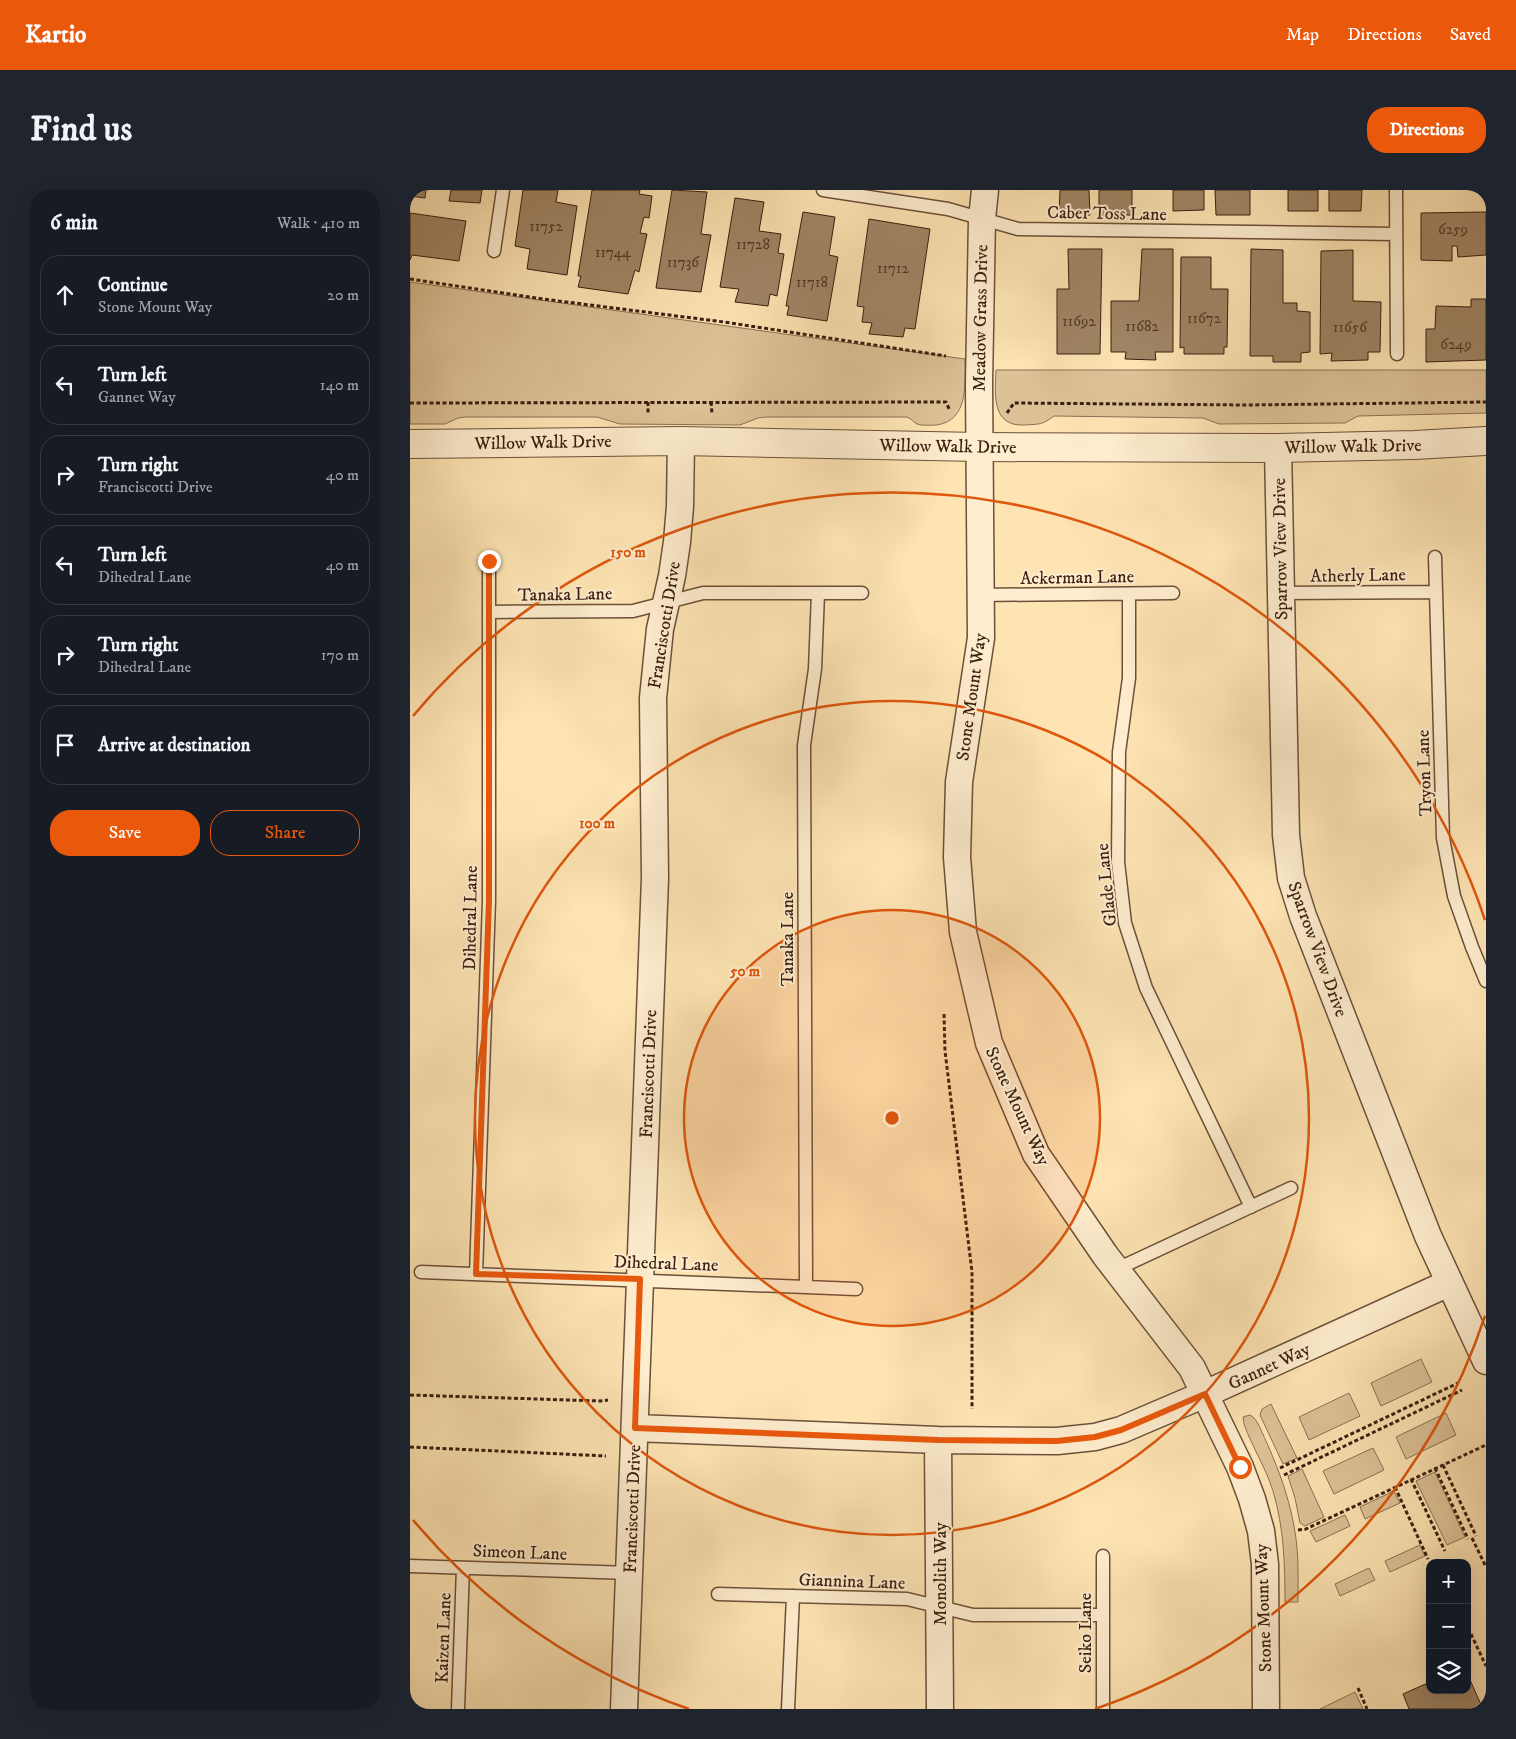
<!DOCTYPE html>
<meta charset="utf-8">
<style>
body{margin:0;font-family:"IM FELL DW Pica",serif;background:#20242c;color:#f1f3f6}
.controls{position:absolute;right:15px;bottom:15px;display:grid;overflow:hidden;border-radius:10px;box-shadow:0 5px 20px #0002}
.controls button{width:45px;height:45px;display:grid;place-items:center;padding:0;border:0;border-bottom:1px solid #363941;background:#171b24;color:#f1f3f6;font:25px sans-serif}
.stop{position:absolute;width:15px;height:15px;margin:-11px;border:4px solid #ea580c;border-radius:50%;background:#fff}
.stop.end{background:#ea580c;border-color:#fff;box-shadow:0 1px 5px #0008}
.list{margin:0;padding:0;list-style:none}
h2{display:flex;justify-content:space-between;align-items:center;height:65px;margin:0;padding:0 20px;font-size:21px}
h2 small{font-size:16px;font-weight:400;color:#9ea1a6}
.list li{display:grid;grid-template-columns:32px 1fr auto;gap:15px;align-items:center;box-sizing:border-box;height:80px;margin:0 10px 10px;padding:0 10px;border:1px solid #363941;border-radius:20px}
.list b{display:block;font-size:19px;white-space:nowrap}
.list p{margin:0;font-size:16px;white-space:nowrap;color:#9ea1a6}
.list em{font-size:16px;font-style:normal;color:#9ea1a6}
.actions{display:flex;gap:10px;padding:15px 20px}
.actions a{flex:1;padding:11px 0;border:1px solid #ea580c;border-radius:20px;text-align:center;font-size:18px;color:#ea580c}
.actions .main{background:#ea580c;color:#fff}
.icon{flex:none;width:28px;height:28px;fill:none;stroke:currentColor;stroke-width:2;stroke-linecap:round;stroke-linejoin:round}
.map{position:relative;flex:none;width:1076px;height:1519px;overflow:hidden;border-radius:20px}
header{display:flex;align-items:center;gap:30px;box-sizing:border-box;height:70px;padding:0 25px;background:#ea580c;color:#fff}
header strong{font-size:24px}
nav{display:flex;gap:28px;margin-inline-start:auto;font-size:18px}
.intro{display:flex;align-items:center;justify-content:space-between;box-sizing:border-box;height:120px;padding:0 30px}
h1{margin:0;font-size:35px}
.button{padding:12px 22px;border-radius:20px;background:#ea580c;color:#fff;font-size:18px;font-weight:700}
main{display:flex;gap:30px;padding:0 30px}
aside{flex:1;background:#171b24;border-radius:20px;box-shadow:0 5px 20px #0002}
.map>svg:first-child{display:block}
.green{fill:#ddc297;stroke:#8c7054}
.building{fill:#a08565;stroke:#3b1e10}
.lines{fill:none;stroke-linecap:round;stroke-linejoin:round}
.service-casing{stroke:#6c5039;stroke-width:15}
.minor-casing{stroke:#6c5039;stroke-width:29}
.tertiary-casing{stroke:#6c5039;stroke-width:30}
.path{stroke:#3b1e10;stroke-width:3;stroke-dasharray:4 2.5;stroke-linecap:butt}
.service{stroke:#feedce;stroke-width:12}
.minor{stroke:#feedce;stroke-width:26}
.tertiary{stroke:#feedce;stroke-width:28}
.route{stroke:#ea580c;stroke-width:6}
.ring{fill:none;stroke:#df560c;stroke-width:2.5}
.labels{text-anchor:middle;stroke-width:4;stroke-linejoin:round;paint-order:stroke}
.number-label{font-size:15px;fill:#543825}
.street-label{font-size:18px;fill:#3b1e10;stroke:#feedce}
.centre{fill:#df560c;stroke:#feedce;stroke-width:2.5}
.ring-label{font-size:15px;text-anchor:middle;font-weight:bold;fill:#df560c;stroke:#feedce;stroke-width:4;stroke-linejoin:round;paint-order:stroke}
</style>
<header>
<strong>Kartio</strong>
<nav><a>Map</a><a>Directions</a><a>Saved</a></nav>
</header>
<div class="intro"><h1>Find us</h1><a class="button">Directions</a></div>
<main>
<aside>
<h2>6 min<small>Walk · 410 m</small></h2>
<ul class="list">
<li><svg class="icon" aria-label="ahead" viewBox="0 0 24 24"><path d="M12 20V5M6 11l6-6 6 6"/></svg><div><b>Continue</b><p>Stone Mount Way</p></div><em>20 m</em></li>
<li><svg class="icon" aria-label="left" viewBox="0 0 24 24"><path d="M17 20v-9H6M10 6l-5 5 5 5"/></svg><div><b>Turn left</b><p>Gannet Way</p></div><em>140 m</em></li>
<li><svg class="icon" aria-label="right" viewBox="0 0 24 24"><path d="M7 20v-9h11M14 6l5 5-5 5"/></svg><div><b>Turn right</b><p>Franciscotti Drive</p></div><em>40 m</em></li>
<li><svg class="icon" aria-label="left" viewBox="0 0 24 24"><path d="M17 20v-9H6M10 6l-5 5 5 5"/></svg><div><b>Turn left</b><p>Dihedral Lane</p></div><em>40 m</em></li>
<li><svg class="icon" aria-label="right" viewBox="0 0 24 24"><path d="M7 20v-9h11M14 6l5 5-5 5"/></svg><div><b>Turn right</b><p>Dihedral Lane</p></div><em>170 m</em></li>
<li><svg class="icon" aria-label="arrive" viewBox="0 0 24 24"><path d="M6 21V4h12l-3 4 3 4H6"/></svg><div><b>Arrive at destination</b></div></li>
</ul>
<div class="actions"><a class="main">Save</a><a>Share</a></div>
</aside>
<div class="map">
<svg width="1076" height="1519" viewBox="0 0 1076 1519">
<rect width="100%" height="100%" fill="#fee4b3"/>
<filter id="stains"><feTurbulence type="fractalNoise" baseFrequency=".004" numOctaves="4"/><feColorMatrix values="0 0 0 0 .2 0 0 0 0 .09 0 0 0 0 .02 0 0 0 .5 -.17"/></filter>
<radialGradient id="worn" r=".72"><stop offset=".6" stop-color="#630" stop-opacity="0"/><stop offset="1" stop-color="#630" stop-opacity=".3"/></radialGradient>
<!-- green -->
<path class="green" d="M0,92L555,169C555,193 559,230 527,235C521,235 512,236 507,234C503,232 502,229 497,227H356L348,228L330,235L210,234L187,227H55L48,228L35,234H0Z
M586,180H1076V223L948,226L935,233L809,234L793,228L644,226C632,235 630,234 615,235C581,237 585,204 586,180Z
M1011,1169L1022,1192L971,1216L961,1193Z
M939,1203L950,1226L899,1250L889,1227Z
M861,1214L887,1268L873,1274L850,1225L852,1219Z
M1036,1223L1046,1245L996,1269L986,1247Z
M840,1225C848,1229 852,1243 856,1251C869,1280 880,1310 885,1342C889,1365 888,1389 888,1412H875C875,1374 874,1338 863,1301C856,1278 842,1257 834,1234L833,1227Z
M963,1258L974,1280L924,1304L913,1281Z
M892,1279L914,1327L895,1336L890,1333L885,1308L878,1286Z
M1025,1282L1055,1347L1037,1355L1006,1291Z
M984,1301L990,1313L955,1329L950,1317Z
M935,1325L940,1336L906,1352L900,1341Z
M1010,1355L1015,1366L980,1382L975,1371Z
M959,1378L965,1390L930,1406L925,1394Z
M945,1502L953,1519H910Z"/>
<!-- building -->
<path class="building" d="M0,0H16L15,8L0,6Z
M41,0H72L70,13L39,11Z
M113,0H148L146,12L167,16L157,85L117,79L120,59L105,56Z
M182,0H230L229,4L242,6L239,28L234,27L230,43L237,44L229,82L225,80L218,104L168,97L171,86H168Z
M262,0L297,2L291,44L301,45L291,102L246,98Z
M650,0H679L680,25L649,26Z
M689,0H722V25H689Z
M763,0H794V20L763,21Z
M805,0H840V25H806Z
M878,0H908V21H878Z
M919,0H952L951,21H919Z
M325,8L354,12L349,41L371,44L368,63L374,64L367,106L360,104L358,116L325,112L329,99L310,97Z
M393,22L425,27L419,65L428,67L417,131L377,125L379,116H376Z
M1076,22V65L1048,67L1047,56H1042V71L1011,70V23Z
M0,23L56,31L49,71L2,65L0,70Z
M459,29L520,39L505,139L495,138L493,147L459,144L462,133L452,132L454,117L447,116Z
M658,59H692L690,164H647V99H659Z
M732,59H763V162H745L746,170L715,169L716,162H701V111H729Z
M841,59L873,60V113H887V121L900,122V162L891,163V172H863V166H840Z
M943,60V111L971,112L970,162H958V170L921,171L922,163L910,164L911,61Z
M771,67H801V99H818L817,157H814V164H774V157L770,158Z
M1061,109H1076V170L1016,172V139H1025L1026,116L1061,117Z
M1060,1490L1073,1519H999L993,1504L1020,1492V1500H1057V1491Z"/>
<g class="lines">
<!-- service casing -->
<g class="service-casing">
<path id="service" d="M413,0L538,19L608,39L986,44
M986,0L987,164
M84,61L93,0
M1025,367L1033,648L1044,706L1062,757L1076,791
M871,403L1026,402
M719,404V488L709,562L708,672L715,733L736,798L841,1017
M571,405L763,403
M79,422L223,421L293,403H452
M707,1079L881,998
M11,1082L446,1099
M66,1084L79,711V371
M396,1096L394,555L405,479L408,403
M693,1366V1519
M0,1376L220,1383
M308,1404L497,1409L563,1425H693
M48,1519L53,1378
M378,1519L383,1406"/>
</g>
<!-- minor casing -->
<g class="minor-casing">
<path id="minor" d="M575,0L572,29L569,194L571,448L549,592L547,667L553,742L579,853L626,964L695,1065L782,1178L830,1277L842,1309L851,1341L855,1374L856,1519
M868,258L876,645L881,688L893,726L1018,1046L1076,1171
M225,1238L528,1250L647,1251L685,1247L711,1240L795,1204L1039,1093
M528,1250L530,1519
M214,1519L245,688L243,508L250,439L262,386L267,352L270,316L271,251"/>
</g>
<!-- tertiary casing -->
<g class="tertiary-casing">
<path id="tertiary" d="M0,254L271,251L569,257L868,258L1005,255L1076,251"/>
</g>
<!-- path -->
<path class="path" d="M0,89L133,109L314,132L536,166
M238,212V224
M301,212L302,224
M0,213L536,212L540,221
M597,223L604,213L837,215L1076,212
M534,824L535,861L562,1082V1219
M0,1205L190,1211L198,1210
M0,1257L196,1266
M1033,1275L1066,1346
M870,1278L1048,1193
M1025,1278L1058,1349
M874,1285L1052,1200
M1001,1289L1035,1361
M985,1297L1018,1369
M888,1340L896,1339L1076,1255
M1062,1348L1076,1377
M1061,1444L1076,1476
M948,1498L957,1519"/>
<!-- service -->
<use href="#service" class="service"/>
<!-- minor -->
<use href="#minor" class="minor"/>
<!-- tertiary -->
<use href="#tertiary" class="tertiary"/>
</g>
<g class="lines">
<!-- route -->
<path class="route" d="M79,371V710L66,1084L230,1089L225,1238L528,1250L647,1251L685,1247L711,1240L795,1204L830,1277"/>
</g>
<!-- distance rings -->
<circle cx="482" cy="928" r="208" fill="#df560c" fill-opacity=".12"/>
<g class="ring">
<circle cx="482" cy="928" r="208"/>
<circle cx="482" cy="928" r="417"/>
<path d="M1075 1126A625 625 0 0 1 685 1519M279 1519A625 625 0 0 1 3 1330M3 526A625 625 0 0 1 1075 730"/>
</g>
<g class="labels">
<!-- number labels -->
<g class="number-label">
<text x="136" y="41">11752</text>
<text x="1043" y="44">6259</text>
<text x="343" y="59">11728</text>
<text x="203" y="67">11744</text>
<text x="273" y="77">11736</text>
<text x="483" y="83">11712</text>
<text x="402" y="97">11718</text>
<text x="794" y="133">11672</text>
<text x="669" y="136">11692</text>
<text x="732" y="141">11682</text>
<text x="940" y="142">11656</text>
<text x="1046" y="159">6249</text>
</g>
<!-- street labels -->
<g class="street-label">
<text transform="translate(697 23) rotate(1)" y="6">Caber Toss Lane</text>
<text transform="translate(570 128) rotate(-89)" y="6">Meadow Grass Drive</text>
<text transform="translate(133 252) rotate(-1)" y="6">Willow Walk Drive</text>
<text transform="translate(538 256) rotate(1)" y="6">Willow Walk Drive</text>
<text transform="translate(943 256) rotate(-1)" y="6">Willow Walk Drive</text>
<text transform="translate(870 359) rotate(-91)" y="6">Sparrow View Drive</text>
<text transform="translate(948 385) rotate(-1)" y="6">Atherly Lane</text>
<text transform="translate(667 387) rotate(-1)" y="6">Ackerman Lane</text>
<text transform="translate(155 404) rotate(-1)" y="6">Tanaka Lane</text>
<text transform="translate(254 435) rotate(-81)" y="6">Franciscotti Drive</text>
<text transform="translate(561 507) rotate(-82)" y="6">Stone Mount Way</text>
<text transform="translate(1014 583) rotate(-92)" y="6">Tryon Lane</text>
<text transform="translate(696 695) rotate(-96)" y="6">Glade Lane</text>
<text transform="translate(60 728) rotate(-89)" y="6">Dihedral Lane</text>
<text transform="translate(377 749) rotate(-90)" y="6">Tanaka Lane</text>
<text transform="translate(908 759) rotate(70)" y="6">Sparrow View Drive</text>
<text transform="translate(238 884) rotate(-88)" y="6">Franciscotti Drive</text>
<text transform="translate(608 916) rotate(65)" y="6">Stone Mount Way</text>
<text transform="translate(256 1073) rotate(2)" y="6">Dihedral Lane</text>
<text transform="translate(859 1176) rotate(-25)" y="6">Gannet Way</text>
<text transform="translate(222 1319) rotate(-88)" y="6">Franciscotti Drive</text>
<text transform="translate(110 1362) rotate(2)" y="6">Simeon Lane</text>
<text transform="translate(530 1384) rotate(-90)" y="6">Monolith Way</text>
<text transform="translate(442 1391) rotate(2)" y="6">Giannina Lane</text>
<text transform="translate(853 1418) rotate(-92)" y="6">Stone Mount Way</text>
<text transform="translate(675 1443) rotate(-90)" y="6">Seiko Lane</text>
<text transform="translate(33 1448) rotate(-88)" y="6">Kaizen Lane</text>
</g>
</g>
<circle cx="482" cy="928" r="8" class="centre"/>
<g class="ring-label">
<text x="218" y="367">150 m</text>
<text x="187" y="638">100 m</text>
<text x="335" y="786">50 m</text>
</g>
<rect width="100%" height="100%" filter="url(#stains)"/>
<rect width="100%" height="100%" fill="url(#worn)"/>
</svg>
<div class="controls">
<button>+</button>
<button>−</button>
<button><svg class="icon" aria-label="layers" viewBox="0 0 24 24"><path d="M12 4l9 5-9 5-9-5zM3 14l9 5 9-5"/></svg></button>
</div>
<div class="stop" style="left:830px;top:1277px"></div>
<div class="stop end" style="left:79px;top:371px"></div>
</div>
</main>
